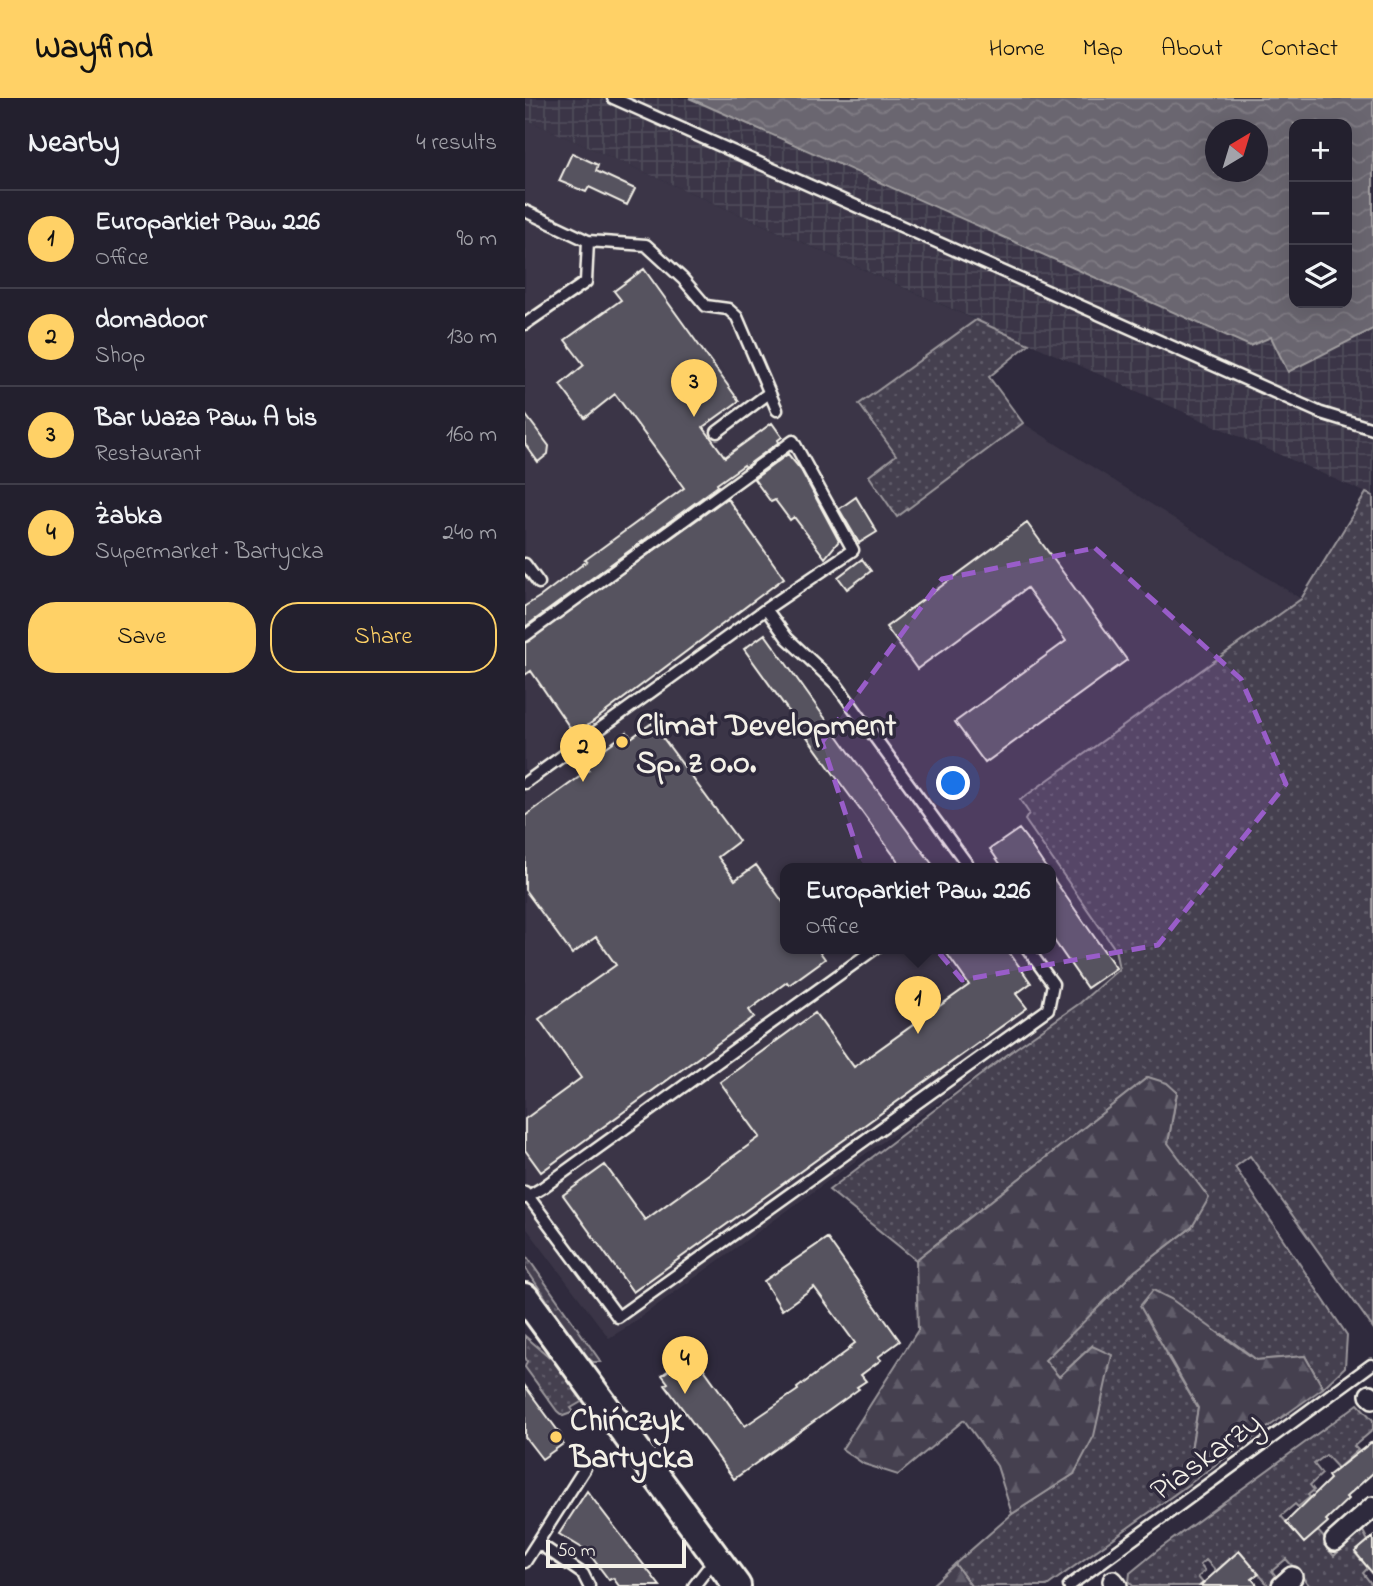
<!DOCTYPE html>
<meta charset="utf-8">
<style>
body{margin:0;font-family:"Indie Flower",sans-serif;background:#2f2d3a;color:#f1f3f6}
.controls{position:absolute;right:21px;top:21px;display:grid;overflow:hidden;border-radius:14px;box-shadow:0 7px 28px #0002}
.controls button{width:63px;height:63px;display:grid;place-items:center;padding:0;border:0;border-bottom:2px solid #403e4a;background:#23202e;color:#f1f3f6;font:35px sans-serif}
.compass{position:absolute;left:680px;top:21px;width:63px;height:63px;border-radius:50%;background:#23202e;box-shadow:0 7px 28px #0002;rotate:38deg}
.scale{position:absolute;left:21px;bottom:18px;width:140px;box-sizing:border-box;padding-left:7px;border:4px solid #f4f1e8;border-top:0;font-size:19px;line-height:24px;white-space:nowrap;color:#f4f1e8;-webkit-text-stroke:5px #2f2a3d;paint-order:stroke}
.you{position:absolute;left:429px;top:686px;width:24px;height:24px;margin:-18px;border:5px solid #fff;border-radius:50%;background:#1a73e8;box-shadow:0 0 0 10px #1a73e833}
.badge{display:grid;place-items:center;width:46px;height:46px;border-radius:50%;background:#ffd166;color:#111;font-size:23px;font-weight:700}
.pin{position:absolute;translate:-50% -58px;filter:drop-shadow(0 2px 4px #0008)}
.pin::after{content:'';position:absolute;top:37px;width:24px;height:21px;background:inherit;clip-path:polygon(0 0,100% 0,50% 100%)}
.popup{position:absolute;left:255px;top:765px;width:276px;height:91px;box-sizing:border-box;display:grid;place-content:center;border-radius:14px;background:#23202e;filter:drop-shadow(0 2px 5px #0005);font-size:23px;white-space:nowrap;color:#a3a3aa}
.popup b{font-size:26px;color:#f1f3f6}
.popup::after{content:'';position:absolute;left:50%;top:100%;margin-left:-14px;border:14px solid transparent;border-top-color:#23202e}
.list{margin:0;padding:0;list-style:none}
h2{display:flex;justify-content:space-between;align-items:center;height:91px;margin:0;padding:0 28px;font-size:30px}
h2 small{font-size:23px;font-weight:400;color:#a3a3aa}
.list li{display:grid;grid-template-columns:46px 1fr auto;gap:21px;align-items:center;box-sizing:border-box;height:98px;padding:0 28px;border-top:2px solid #403e4a}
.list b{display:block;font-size:26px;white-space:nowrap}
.list p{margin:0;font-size:23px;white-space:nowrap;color:#a3a3aa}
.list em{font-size:23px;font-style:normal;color:#a3a3aa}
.actions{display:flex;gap:14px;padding:21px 28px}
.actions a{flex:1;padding:16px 0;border:2px solid #ffd166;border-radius:28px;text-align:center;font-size:24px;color:#ffd166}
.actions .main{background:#ffd166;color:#111}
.icon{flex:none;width:38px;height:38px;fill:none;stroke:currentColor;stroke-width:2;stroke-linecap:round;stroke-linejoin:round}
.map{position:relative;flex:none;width:848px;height:1488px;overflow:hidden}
header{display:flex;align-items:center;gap:42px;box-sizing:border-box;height:98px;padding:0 35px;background:#ffd166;color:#111}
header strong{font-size:33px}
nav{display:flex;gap:38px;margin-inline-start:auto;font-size:24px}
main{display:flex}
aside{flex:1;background:#23202e}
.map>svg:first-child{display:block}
.built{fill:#3b3647;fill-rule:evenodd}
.industrial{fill:url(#industrial-grid);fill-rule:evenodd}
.grass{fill:url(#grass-dots);stroke:#9c989c;stroke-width:2}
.forest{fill:url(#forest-firs);stroke:#9c989c;stroke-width:2}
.water{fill:url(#water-waves);stroke:#a19ea0;stroke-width:2;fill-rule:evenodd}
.building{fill:#56525f;stroke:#f4f1e8;stroke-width:2}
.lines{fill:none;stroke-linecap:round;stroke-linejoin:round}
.lane-casing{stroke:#f4f1e8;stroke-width:15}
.street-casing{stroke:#f4f1e8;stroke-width:24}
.secondary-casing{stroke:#f4f1e8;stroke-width:32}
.lane{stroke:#2f2a3d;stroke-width:10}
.street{stroke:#2f2a3d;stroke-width:19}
.secondary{stroke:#2f2a3d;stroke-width:26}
.marked{fill:#995dc9;fill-opacity:0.2;stroke:#995dc9;stroke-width:5;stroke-dasharray:14 9;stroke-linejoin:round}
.poi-dot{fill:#ffd166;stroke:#2f2a3d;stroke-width:2.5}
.labels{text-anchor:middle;stroke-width:7;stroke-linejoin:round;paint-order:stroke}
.poi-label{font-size:32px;font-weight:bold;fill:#f4f1e8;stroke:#2f2a3d;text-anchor:start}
.street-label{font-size:32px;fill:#f4f1e8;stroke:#2f2a3d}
</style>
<header>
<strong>Wayfind</strong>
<nav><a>Home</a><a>Map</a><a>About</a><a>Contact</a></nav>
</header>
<main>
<aside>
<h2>Nearby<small>4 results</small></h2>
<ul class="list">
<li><span class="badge">1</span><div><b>Europarkiet Paw. 226</b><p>Office</p></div><em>90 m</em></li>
<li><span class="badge">2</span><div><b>domadoor</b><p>Shop</p></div><em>130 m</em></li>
<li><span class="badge">3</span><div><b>Bar Waza Paw. A bis</b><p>Restaurant</p></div><em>160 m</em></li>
<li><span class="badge">4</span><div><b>Żabka</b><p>Supermarket · Bartycka</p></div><em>240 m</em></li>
</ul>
<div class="actions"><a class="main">Save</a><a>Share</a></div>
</aside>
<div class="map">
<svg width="848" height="1488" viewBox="0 0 848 1488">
<defs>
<pattern id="industrial-grid" width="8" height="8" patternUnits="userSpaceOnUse" patternTransform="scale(1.75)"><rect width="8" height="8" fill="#3b3647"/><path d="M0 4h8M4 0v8" fill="none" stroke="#4e4a59"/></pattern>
<pattern id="grass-dots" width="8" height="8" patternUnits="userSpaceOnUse" patternTransform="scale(1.75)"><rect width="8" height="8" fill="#454050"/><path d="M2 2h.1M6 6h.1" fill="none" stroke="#605c69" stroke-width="1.8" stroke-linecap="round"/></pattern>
<pattern id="forest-firs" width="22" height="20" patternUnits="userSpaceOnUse" patternTransform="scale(1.75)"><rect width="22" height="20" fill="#454050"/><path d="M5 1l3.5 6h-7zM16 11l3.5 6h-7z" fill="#605c69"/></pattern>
<pattern id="water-waves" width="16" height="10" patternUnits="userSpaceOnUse" patternTransform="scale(1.75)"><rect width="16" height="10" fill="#6a6670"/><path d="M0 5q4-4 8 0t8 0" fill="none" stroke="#807c84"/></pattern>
</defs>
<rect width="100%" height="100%" fill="#2f2a3d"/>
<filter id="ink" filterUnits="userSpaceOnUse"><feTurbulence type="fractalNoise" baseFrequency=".0143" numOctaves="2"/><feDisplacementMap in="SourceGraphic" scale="14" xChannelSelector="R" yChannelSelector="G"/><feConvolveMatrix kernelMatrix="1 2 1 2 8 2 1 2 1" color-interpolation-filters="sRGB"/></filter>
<g filter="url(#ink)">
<!-- built -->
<path class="built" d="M0,21L451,222L335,306L371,357L344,378L372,418L498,325L776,501L495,702L504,715L500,723L590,851L594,870L555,905L329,1064L102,1229L84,1240L0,1128ZM260,770H526V850H260Z"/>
<!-- industrial -->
<path class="industrial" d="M0,0H848V398L0,21ZM769,26H822V205H769ZM690,32H732V74H690Z"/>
<!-- grass -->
<path class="grass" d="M451,222L504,246L464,279L498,325L372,419L344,378L371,357L334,306Z
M841,395L848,398V1230L725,1058L710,1069L822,1237L820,1269L798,1290L780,1258L732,1262L697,1236L642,1258L673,1310L666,1352L675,1378L522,1488H446L430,1466L487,1416L549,1376L567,1248L534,1279L519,1262L610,1173L667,1129L643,1045L652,994L623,979L391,1162L304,1092L491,950L555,905L594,871L590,851L500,722L504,715L495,702L776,501Z
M0,1156L76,1264H68L58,1256L0,1169Z
M0,1238L29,1263L58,1303L46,1310L49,1314L38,1318L32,1313L0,1269L2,1263L0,1259Z
M833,1306L848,1322V1332L829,1348L833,1352L813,1370L801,1357L789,1366L797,1376L785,1387L789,1392L783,1397L785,1399L773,1409L770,1406L756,1418L779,1444L793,1433L802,1443L799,1447L809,1458L814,1453L815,1445L829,1433H838L843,1443L830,1455L843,1470L838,1475L848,1488H785L761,1461L747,1473L754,1482L752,1488H744L714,1453L691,1473L681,1462L675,1467L680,1473L673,1479L678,1485L674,1488H608L604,1484L605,1475L633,1452Z"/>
<!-- forest -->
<path class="forest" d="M623,979L642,985L652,994L643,1045L684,1100L667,1129L610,1173L520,1262L534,1279L567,1248L587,1257L569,1338L549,1376L487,1416L472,1368L439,1322L373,1377L339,1366L317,1351L393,1232L391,1162Z
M628,1192L646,1201L731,1262L780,1258L798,1290L675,1378L666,1352L673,1310L615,1208Z
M430,1466L446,1488H406Z"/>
<!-- water -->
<path class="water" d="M164,0H848V231L763,274L746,239L725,248ZM822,26V205H769V26ZM690,32H732V74H690Z"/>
<!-- building -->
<path class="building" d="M47,55L73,67L71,73L110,91L102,107L64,89L61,94L34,83Z
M119,171L214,303L178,329L200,359L247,325L257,339L253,342L254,344L220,369L219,367L192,386L193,388L0,529V508L16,498L62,463L60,462L159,390L90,296L60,320L35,287L59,267L40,242L96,202L89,193Z
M0,316L24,348L23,356L13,364L0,346Z
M263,356L276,372L314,443L300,460L269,419L265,422L250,402L246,404L229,381Z
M331,399L352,434L334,445L314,411Z
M202,400L259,480L50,637L6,573L0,577V545Z
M502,425L602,562L460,665L430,624L541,543L502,490L392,571L361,529Z
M337,461L346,473L322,491L313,479Z
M240,536L327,658L410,770H378L308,675L219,551Z
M127,625L214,743L193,759L210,782L231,767L260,807V850H292L300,861L264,887L262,884L224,912L229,919L16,1074L0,1052V1021L56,980L14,921L91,867L71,839L47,856L0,792V718L64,672L57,663L71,652L73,655L102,634L106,640Z
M494,731L501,740L521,770H478L465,751Z
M526,777L591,870L562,890L526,838Z
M418,850H481L506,885L491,896L502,910L108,1194L38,1097L80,1067L120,1122L235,1039L195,984L290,915L329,969L444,887Z
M302,1140L375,1243L353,1259L356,1262L336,1277L341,1283L332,1289L334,1291L209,1381L140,1287L143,1285L137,1277L157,1263L161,1268L171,1260L220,1328L273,1292L272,1290L325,1251L323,1250L330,1245L289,1189L257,1212L239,1183Z
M0,1288L36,1337L38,1346L17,1361L0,1339Z
M848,1343V1375L821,1399L823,1401L801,1422L803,1424L779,1445L761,1424L805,1381L803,1378Z
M62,1393L135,1488H94L88,1480L84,1482L62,1453L34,1436Z
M848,1439V1476L830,1454Z
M714,1453L734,1476L727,1481L733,1488H675Z"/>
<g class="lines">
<!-- lane casing -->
<g class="lane-casing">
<path id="lane" d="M88,0L796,315L848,331
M0,113L63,143L121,147L158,181L181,208L203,211L212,219L252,312
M0,226L61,184L63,143
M192,334L244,295
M0,466L14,485
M241,511L262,540L311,586L445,770
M0,538L268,343L328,452L241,511L0,685
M0,1094L93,1219L523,911L528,886L502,850
M0,1100L17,1090L351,850
M13,1445L58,1476L64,1488
M0,1464L60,1370
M169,1488L190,1461
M544,1488L846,1267"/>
</g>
<!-- street casing -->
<g class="street-casing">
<path id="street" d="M845,1297L848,1300
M810,1443L848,1409
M588,1483L592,1488
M757,1488L767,1479"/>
</g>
<!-- secondary casing -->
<g class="secondary-casing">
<path id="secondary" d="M0,1199L212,1488"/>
</g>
<!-- lane -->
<use href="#lane" class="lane"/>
<!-- street -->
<use href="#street" class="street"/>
<!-- secondary -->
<use href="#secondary" class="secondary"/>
</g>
</g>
<!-- marked area -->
<path class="marked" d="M570,450L716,581L761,686L633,847L437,882L336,763L297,644L417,481Z"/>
<!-- markers -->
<g class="poi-dot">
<circle cx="97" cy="644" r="7"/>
<circle cx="31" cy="1339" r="7"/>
</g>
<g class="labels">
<!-- poi labels -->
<g class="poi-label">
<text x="111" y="637">Climat Development<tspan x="111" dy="37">Sp. z o.o.</tspan></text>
<text x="45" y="1332">Chińczyk<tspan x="45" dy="37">Bartycka</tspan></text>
</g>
<!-- street labels -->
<g class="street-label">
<text transform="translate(680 1357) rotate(-36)" y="11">Piaskarzy</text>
</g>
</g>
</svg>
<div class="controls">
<button>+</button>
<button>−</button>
<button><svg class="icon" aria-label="layers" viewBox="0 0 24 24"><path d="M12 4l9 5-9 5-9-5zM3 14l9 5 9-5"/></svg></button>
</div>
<svg class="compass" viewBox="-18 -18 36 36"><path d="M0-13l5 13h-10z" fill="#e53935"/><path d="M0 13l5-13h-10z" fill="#a3a3aa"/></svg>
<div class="scale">50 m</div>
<div class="you"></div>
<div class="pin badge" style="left:393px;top:936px">1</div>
<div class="popup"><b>Europarkiet Paw. 226</b>Office</div>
<div class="pin badge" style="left:58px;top:684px">2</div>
<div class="pin badge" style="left:169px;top:319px">3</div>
<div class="pin badge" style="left:160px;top:1296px">4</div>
</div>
</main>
